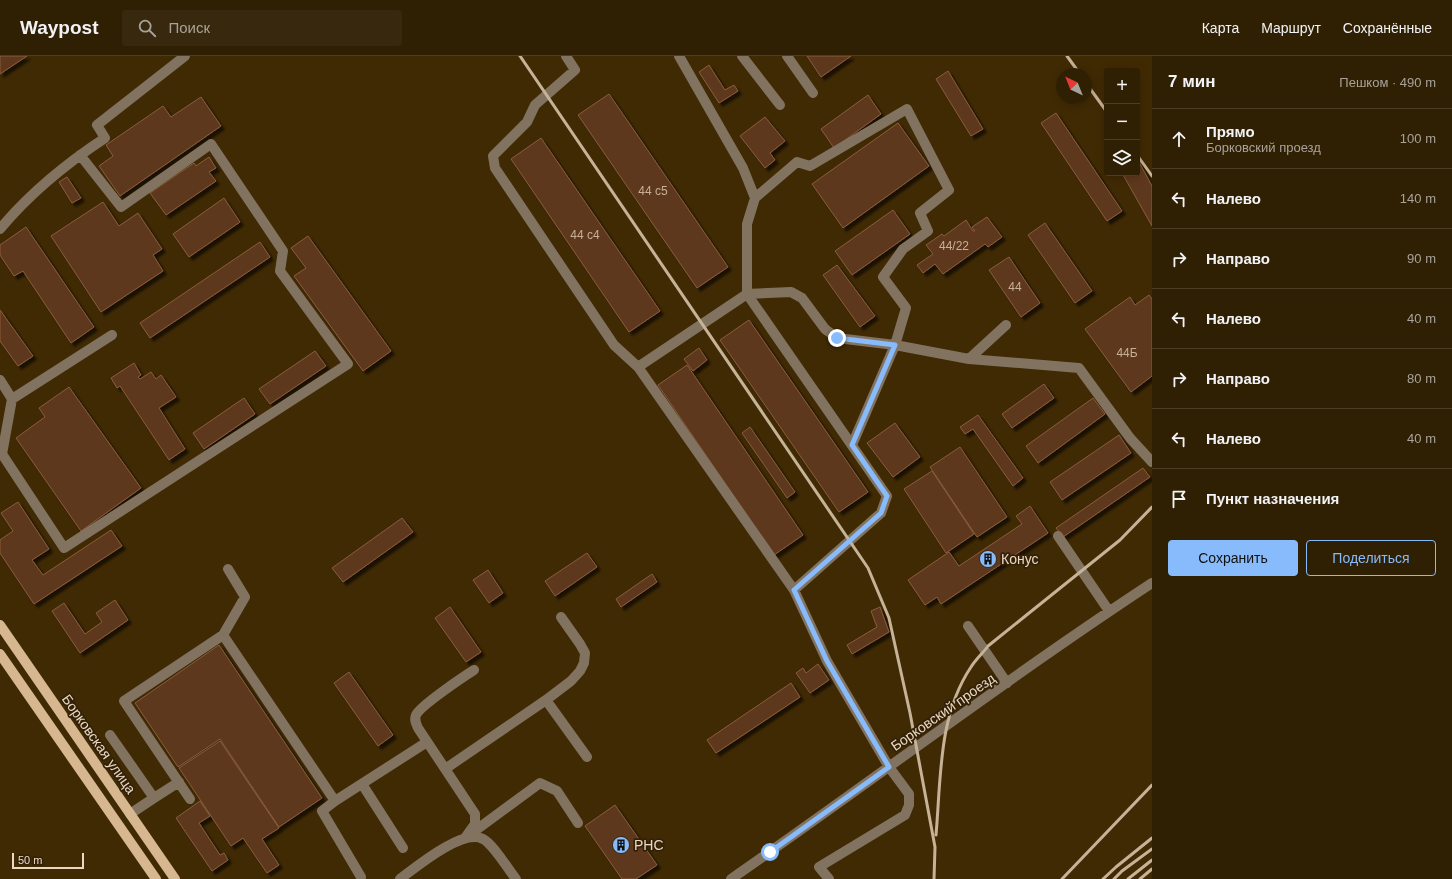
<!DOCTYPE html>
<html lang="ru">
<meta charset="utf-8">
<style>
body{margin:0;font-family:Arial,sans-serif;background:#38280d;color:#f1f3f6}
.controls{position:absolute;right:12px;top:12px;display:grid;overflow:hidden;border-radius:4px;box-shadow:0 2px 10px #0003}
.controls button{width:36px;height:36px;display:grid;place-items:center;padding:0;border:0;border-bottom:1px solid #4b3e25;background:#302003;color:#f1f3f6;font:20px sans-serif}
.compass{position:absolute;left:1056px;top:12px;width:36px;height:36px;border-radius:50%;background:#302003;box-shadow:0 2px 10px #0003;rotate:317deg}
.scale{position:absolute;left:12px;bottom:10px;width:72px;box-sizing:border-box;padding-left:4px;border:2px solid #ebd8c0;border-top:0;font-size:11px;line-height:14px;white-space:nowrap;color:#ebd8c0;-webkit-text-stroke:3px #322108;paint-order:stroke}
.stop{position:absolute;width:12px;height:12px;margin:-9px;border:3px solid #87bbfb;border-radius:50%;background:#fff}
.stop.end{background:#87bbfb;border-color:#fff;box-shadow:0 1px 4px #0008}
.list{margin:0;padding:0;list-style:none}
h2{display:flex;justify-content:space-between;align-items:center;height:52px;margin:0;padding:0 16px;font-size:17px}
h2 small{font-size:13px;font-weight:400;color:#a8a39a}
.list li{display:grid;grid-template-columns:26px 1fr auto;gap:12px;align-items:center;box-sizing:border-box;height:60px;padding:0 16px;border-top:1px solid #4b3e25}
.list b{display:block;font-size:15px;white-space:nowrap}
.list p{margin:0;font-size:13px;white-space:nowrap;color:#a8a39a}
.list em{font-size:13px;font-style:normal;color:#a8a39a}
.actions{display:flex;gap:8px;padding:12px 16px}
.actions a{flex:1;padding:9px 0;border:1px solid #87bbfb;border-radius:4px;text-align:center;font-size:14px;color:#87bbfb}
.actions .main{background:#87bbfb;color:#111}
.icon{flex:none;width:22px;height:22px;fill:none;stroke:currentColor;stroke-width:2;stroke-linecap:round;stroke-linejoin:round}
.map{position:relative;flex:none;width:1152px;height:823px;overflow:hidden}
header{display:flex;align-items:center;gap:24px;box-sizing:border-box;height:56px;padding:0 20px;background:#302003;border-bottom:1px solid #4b3e25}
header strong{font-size:19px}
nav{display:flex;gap:22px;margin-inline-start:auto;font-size:14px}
.search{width:280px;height:36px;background:#38280d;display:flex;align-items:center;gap:10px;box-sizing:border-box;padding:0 14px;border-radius:4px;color:#a8a39a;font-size:15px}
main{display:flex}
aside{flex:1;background:#302003}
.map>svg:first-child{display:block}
.building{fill:#5d371c;stroke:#8a5d3d;filter:url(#shadow)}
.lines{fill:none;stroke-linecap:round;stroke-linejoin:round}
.minor{stroke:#827360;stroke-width:10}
.major{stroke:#d6b78f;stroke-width:10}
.rail{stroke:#c5b297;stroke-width:3}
.route{stroke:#87bbfb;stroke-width:5}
.labels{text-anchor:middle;stroke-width:3.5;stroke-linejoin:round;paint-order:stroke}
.number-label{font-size:12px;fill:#c8b097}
.poi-label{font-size:14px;fill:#ebd8c0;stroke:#322108;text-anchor:start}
.street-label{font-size:14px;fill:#ebd8c0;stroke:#322108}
</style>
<header>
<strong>Waypost</strong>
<div class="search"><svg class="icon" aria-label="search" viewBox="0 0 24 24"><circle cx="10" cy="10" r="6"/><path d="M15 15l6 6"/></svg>Поиск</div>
<nav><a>Карта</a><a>Маршрут</a><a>Сохранённые</a></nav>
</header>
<main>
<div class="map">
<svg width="1152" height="823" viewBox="0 0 1152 823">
<defs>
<filter id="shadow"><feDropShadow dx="3.5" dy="3.5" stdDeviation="1" flood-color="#0009"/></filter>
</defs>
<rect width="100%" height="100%" fill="#402a04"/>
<!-- building -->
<path class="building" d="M0,0H27L0,18Z
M807,0H851L821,21Z
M709,9L725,34L734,29L738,35L719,47L699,16Z
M948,15L983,73L971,80L936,23Z
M609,38L728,211L697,232L578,59Z
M868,39L881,58L834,92L821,73Z
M201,41L221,70L120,140L99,110L113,100L106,89L163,50L171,61Z
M1056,57L1122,155L1107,165L1041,67Z
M765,61L785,85L770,97L775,104L765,112L740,80Z
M898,67L929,110L843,172L812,128Z
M541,82L660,255L629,276L511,103Z
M209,101L216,112L209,116L216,125L166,159L150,137L194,107L196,110Z
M1139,106L1152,130V170L1122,117H1137V107Z
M67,121L81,142L72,147L59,126Z
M224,142L240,166L189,201L173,178Z
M103,146L119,170L138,157L162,193L153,199L163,215L101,256L51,180Z
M893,154L910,178L852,219L835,195Z
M987,161L1002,181L988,191L985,188L943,218L935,208L923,217L917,209L933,198L926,189L942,178L944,180L966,164L973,175H975L972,171Z
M1045,167L1092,235L1075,247L1028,179Z
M26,171L94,271L71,287L23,215L14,220L0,199V189Z
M308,180L391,295L363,315L294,220L306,212L291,192Z
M260,186L270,201L150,282L140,267Z
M1009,201L1040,247L1021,261L989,214Z
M837,209L875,260L860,271L823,219Z
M1149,239L1152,243V320L1131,336L1085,273L1130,241L1135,249Z
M0,254L33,300L18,310L0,285Z
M749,264L868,436L839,456L720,284Z
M699,292L707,304L693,315L684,303Z
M315,295L326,310L270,348L259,333Z
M134,307L141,319L138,321L140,323L151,316L156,323L161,319L176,341L159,352L185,393L169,404L120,330L117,332L111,322Z
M687,309L803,479L774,499L658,329Z
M1044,328L1054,342L1012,372L1002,358Z
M69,331L141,432L81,475L16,382L45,361L39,352Z
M244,342L255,358L204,393L193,377Z
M1093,342L1105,358L1038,407L1026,390Z
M978,359L1023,422L1013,430L973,373L965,378L960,371Z
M895,367L920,401L893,421L867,387Z
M750,371L795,436L787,442L742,377Z
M1119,379L1131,397L1062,444L1050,426Z
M960,391L1007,461L977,481L930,411Z
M1143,412L1150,421L1063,481L1056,472Z
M932,415L974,478L946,497L904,433Z
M18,446L49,493L32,504L43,519L111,474L122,490L34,548L0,497V484L13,475L1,457Z
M1030,450L1048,477L941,548L937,541L925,549L908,524L949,496L959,510L1022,468L1016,460Z
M402,462L413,476L343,526L332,512Z
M587,497L597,511L555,540L545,525Z
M488,514L503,537L489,547L473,524Z
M652,518L657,526L621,551L616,543Z
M115,544L128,564L80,597L52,555L64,547L85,578L102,566L96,557Z
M450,551L481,596L466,606L435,562Z
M880,551L889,576L852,598L847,589L877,571L871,555Z
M219,589L322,742L279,771L220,683L178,711L135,647Z
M818,608L829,624L810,637L796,617L803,612L806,617Z
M349,616L393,679L378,690L334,627Z
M791,627L800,641L716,697L707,684Z
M220,685L279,772L262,783L279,809L267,817L243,782L231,790L179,712Z
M200,745L210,760L199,767L220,799L224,797L228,804L212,815L176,762Z
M615,749L657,809L636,823H622L585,770Z"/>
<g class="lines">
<!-- minor -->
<path class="minor" d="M566,0L575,14L535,49L527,66L493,100L495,112L614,289L638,311
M679,0L743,112L755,142
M742,0L780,49
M787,0L813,37
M907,53L949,134L920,157L928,175L903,193L883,221L906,252L895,289L837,282L825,273L802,242L791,236L747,238V168L755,142L797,106L810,110Z
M0,173C30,137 67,107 105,82L97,69L185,0
M969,303L1079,312L1130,382L1152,406
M0,324L12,343L2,398L64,492L348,308L280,215L283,195L211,88L121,151L80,99
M12,343L112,279
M852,389L895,289L969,303L1006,269
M1058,480L1109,555
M794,534L638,311L747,238L887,440L881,457L794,534L827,605L889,711L909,738V749L905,759L819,811L829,823
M968,570L1007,627
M223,579L245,541L228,513
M546,644L587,701
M110,679L154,742L130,758
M445,713L546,644L571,625L580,615L584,607L585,597L580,588L561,561
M362,728L403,792
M154,742L179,726
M190,743L124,645L223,579L335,745L427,686
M335,745L322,755L361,821
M472,777L540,727L557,735L578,767
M465,782L475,768V758L418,672C416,667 414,664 416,659C420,650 463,621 474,614
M400,823C416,811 463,772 483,783C493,788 508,813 516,823
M731,823C872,725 1009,621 1152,527"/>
<!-- major -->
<path class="major" d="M0,569L175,823
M0,598L156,823"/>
<!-- rail -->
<path class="rail" d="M520,0L868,512L889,562L910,657L935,791L934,823
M1067,0L1080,18
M1086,27L1107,56
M1137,99L1152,120
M936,779C941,723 938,660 971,611C976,603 983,597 988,590L1120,484L1152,451
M1062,823L1152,729
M1103,823L1116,811L1152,782
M1114,823L1122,815L1152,793
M1128,823L1152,804
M1140,823L1152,813"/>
</g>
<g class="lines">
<!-- route -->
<path class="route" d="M770,796L889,711L827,605L794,534L881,457L887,440L852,389L895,289L837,282"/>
</g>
<!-- icons -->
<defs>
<g id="building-disc" transform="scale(0.9)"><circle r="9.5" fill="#87bbfb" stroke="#322108"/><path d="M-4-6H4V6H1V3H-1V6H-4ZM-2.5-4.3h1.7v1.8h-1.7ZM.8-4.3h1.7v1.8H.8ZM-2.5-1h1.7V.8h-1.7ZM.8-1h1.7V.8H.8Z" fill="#111"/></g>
</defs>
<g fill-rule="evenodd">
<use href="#building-disc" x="988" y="503"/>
<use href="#building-disc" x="621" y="789"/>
</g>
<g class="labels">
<!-- number labels -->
<g class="number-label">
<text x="653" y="139">44 с5</text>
<text x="585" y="183">44 с4</text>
<text x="954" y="194">44/22</text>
<text x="1015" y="235">44</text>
<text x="1127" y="301">44Б</text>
</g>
<!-- poi labels -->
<g class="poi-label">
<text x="1001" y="508">Конус</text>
<text x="634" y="794">РНС</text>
</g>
<!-- street labels -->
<g class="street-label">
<text transform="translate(943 656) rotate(-35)" y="5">Борковский проезд</text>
<text transform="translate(99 688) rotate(55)" y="5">Борковская улица</text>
</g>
</g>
</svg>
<div class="controls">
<button>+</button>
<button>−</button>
<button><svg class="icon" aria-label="layers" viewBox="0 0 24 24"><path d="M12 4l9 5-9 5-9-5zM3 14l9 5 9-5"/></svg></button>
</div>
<svg class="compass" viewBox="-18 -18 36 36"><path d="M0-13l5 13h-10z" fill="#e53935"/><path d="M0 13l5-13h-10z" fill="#a8a39a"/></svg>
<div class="scale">50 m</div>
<div class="stop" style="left:770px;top:796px"></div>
<div class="stop end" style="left:837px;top:282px"></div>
</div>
<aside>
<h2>7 мин<small>Пешком · 490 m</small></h2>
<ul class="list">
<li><svg class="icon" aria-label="ahead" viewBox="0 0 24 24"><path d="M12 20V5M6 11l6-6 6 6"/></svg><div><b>Прямо</b><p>Борковский проезд</p></div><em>100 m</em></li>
<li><svg class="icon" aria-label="left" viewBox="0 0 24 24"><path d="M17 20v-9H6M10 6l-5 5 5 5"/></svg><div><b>Налево</b></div><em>140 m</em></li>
<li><svg class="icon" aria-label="right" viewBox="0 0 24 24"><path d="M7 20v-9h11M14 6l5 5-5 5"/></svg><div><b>Направо</b></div><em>90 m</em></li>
<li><svg class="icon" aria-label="left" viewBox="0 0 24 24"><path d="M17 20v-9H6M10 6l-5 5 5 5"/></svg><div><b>Налево</b></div><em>40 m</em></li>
<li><svg class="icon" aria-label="right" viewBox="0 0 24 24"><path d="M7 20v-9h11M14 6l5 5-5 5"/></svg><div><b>Направо</b></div><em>80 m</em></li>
<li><svg class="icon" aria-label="left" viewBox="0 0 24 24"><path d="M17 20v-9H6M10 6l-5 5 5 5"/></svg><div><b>Налево</b></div><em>40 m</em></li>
<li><svg class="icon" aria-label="arrive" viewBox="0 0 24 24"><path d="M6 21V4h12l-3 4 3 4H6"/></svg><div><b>Пункт назначения</b></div></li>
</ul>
<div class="actions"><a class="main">Сохранить</a><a>Поделиться</a></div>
</aside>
</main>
